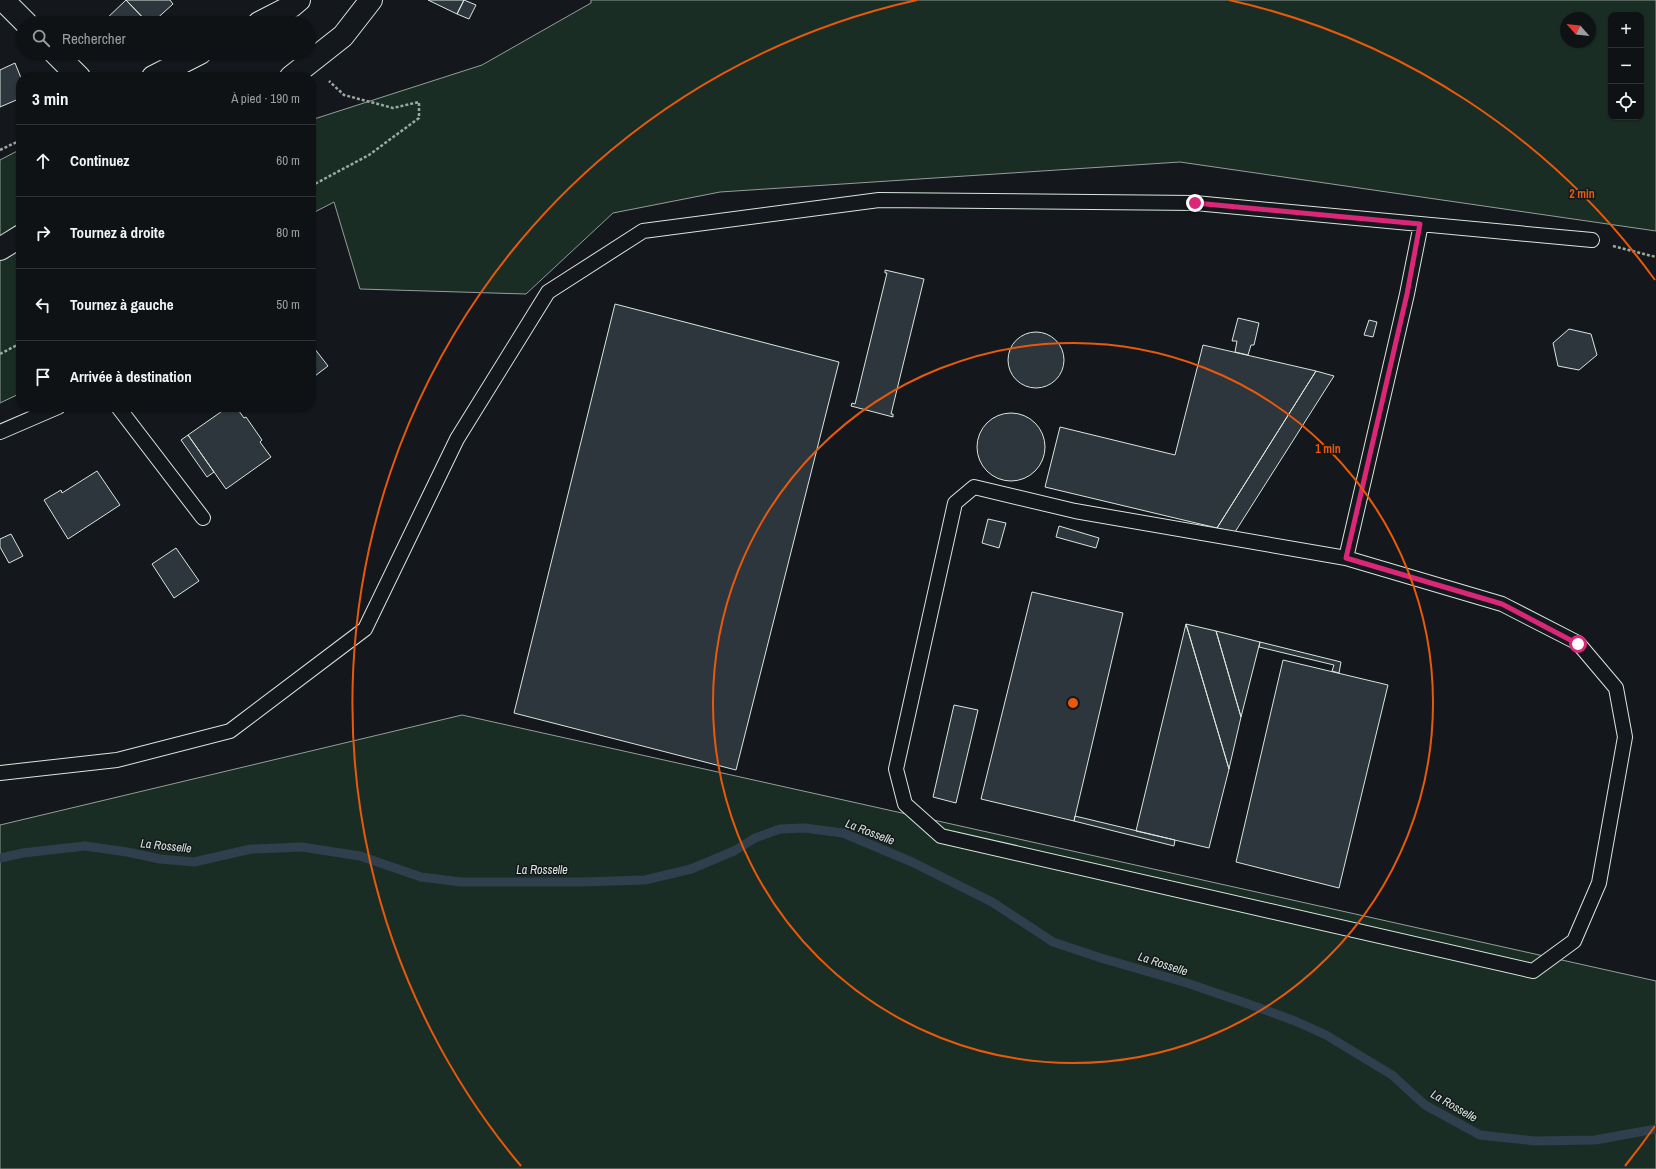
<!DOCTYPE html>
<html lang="fr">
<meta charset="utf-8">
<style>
body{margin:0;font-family:"Archivo Narrow",sans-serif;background:#1d2022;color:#f1f3f6}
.controls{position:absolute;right:12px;top:12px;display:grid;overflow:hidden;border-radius:8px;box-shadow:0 1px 3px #0004}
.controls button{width:36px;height:36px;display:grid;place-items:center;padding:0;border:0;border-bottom:1px solid #2f3234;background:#0f1215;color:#f1f3f6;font:20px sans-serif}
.compass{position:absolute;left:1560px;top:12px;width:36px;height:36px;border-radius:50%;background:#0f1215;box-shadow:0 1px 3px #0004;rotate:297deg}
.stop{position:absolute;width:12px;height:12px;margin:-9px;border:3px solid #db2777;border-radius:50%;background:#fff}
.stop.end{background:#db2777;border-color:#fff;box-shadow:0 1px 4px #0008}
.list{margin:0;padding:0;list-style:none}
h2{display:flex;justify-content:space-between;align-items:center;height:52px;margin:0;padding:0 16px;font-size:17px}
h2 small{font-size:13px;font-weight:400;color:#9b9ea0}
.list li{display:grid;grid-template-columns:26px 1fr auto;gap:12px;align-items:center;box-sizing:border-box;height:72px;padding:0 16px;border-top:1px solid #2f3234}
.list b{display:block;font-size:15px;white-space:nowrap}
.list em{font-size:13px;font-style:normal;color:#9b9ea0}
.icon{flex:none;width:22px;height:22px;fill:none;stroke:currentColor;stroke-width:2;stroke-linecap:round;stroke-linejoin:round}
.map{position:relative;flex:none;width:1656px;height:1169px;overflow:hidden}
.search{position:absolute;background:#0f1215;box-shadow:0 1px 3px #0004;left:16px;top:16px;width:300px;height:44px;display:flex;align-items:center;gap:10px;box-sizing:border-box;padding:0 14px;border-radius:22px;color:#9b9ea0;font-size:15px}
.panel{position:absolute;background:#0f1215;box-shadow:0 1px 3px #0004;left:16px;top:72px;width:300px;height:340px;border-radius:16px}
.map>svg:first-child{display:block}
.green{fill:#1a2d24;stroke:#939e99;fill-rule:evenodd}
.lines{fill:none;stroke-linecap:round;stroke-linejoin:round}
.stream{stroke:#2f3f4d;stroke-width:9}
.building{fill:#2c363c;stroke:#d8e6dc}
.service-casing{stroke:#d8e6dc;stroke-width:16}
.minor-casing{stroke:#d8e6dc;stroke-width:24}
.secondary-casing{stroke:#d8e6dc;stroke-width:24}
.path{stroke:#9da8a2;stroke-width:2.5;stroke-dasharray:3 2;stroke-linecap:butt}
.service{stroke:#14181c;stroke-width:14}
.minor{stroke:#14181c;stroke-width:22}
.secondary{stroke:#14181c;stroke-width:22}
.route{stroke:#db2777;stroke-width:5}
.ring{fill:none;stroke:#e8590c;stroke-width:2}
.labels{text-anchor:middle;stroke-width:3;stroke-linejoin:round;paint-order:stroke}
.water-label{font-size:12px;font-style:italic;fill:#d8e6dc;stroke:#14181c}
.centre{fill:#e8590c;stroke:#14181c;stroke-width:2}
.ring-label{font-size:12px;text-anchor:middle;font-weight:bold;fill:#e8590c;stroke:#14181c;stroke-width:3;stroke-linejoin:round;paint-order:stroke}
</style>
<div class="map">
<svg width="1656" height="1169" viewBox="0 0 1656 1169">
<rect width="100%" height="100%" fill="#14181c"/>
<!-- green -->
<path class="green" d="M591,0H1656V231L1180,162L720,192L613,213L526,294L360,289L334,202L311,214V120L482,65L591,3ZM1611,15H1641V117H1611ZM1566,18H1590V42H1566Z
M21,149V393L0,403V160Z
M462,715L1656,981V1169H0V825Z"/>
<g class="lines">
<!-- stream -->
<path class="stream" d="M0,858L23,853L85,846L127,852L160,859L194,862L251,849L302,847L360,856L421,877L461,882H581L645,880L691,869L734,851L755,838L780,829L804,828L843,833L912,862L992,902L1053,942L1101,958L1187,983L1257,1007L1295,1021L1326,1035L1392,1075L1425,1105L1480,1135L1535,1141L1595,1140L1656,1129"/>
</g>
<!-- building -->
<path class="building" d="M126,0L148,23H104L103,22Z
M126,0H170L173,4L152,23H148Z
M428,0H464L457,14Z
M464,0L476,5L469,19L457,14Z
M15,63L21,78V98L0,107V70Z
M885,270L924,279L891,414H893V417L851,406L852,403L855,404L887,273H885Z
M615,304L839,362L736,770L514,713Z
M1238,318L1259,323L1254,345H1251L1248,355L1235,352L1237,341H1232Z
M1369,320L1377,322L1373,337L1364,335Z
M1569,329L1591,334L1597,355L1579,370L1558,366L1553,343Z
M1008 360a28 28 0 1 1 56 0a28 28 0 1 1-56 0Z
M311,344L328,366L311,379Z
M1203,345L1316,371L1217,528L1045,487L1060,427L1175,455Z
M1316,371L1334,376L1235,532L1217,528Z
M228,407H236L244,418L246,417L262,440L260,442L271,457L226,489L188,435Z
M977 447a34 34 0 1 1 68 0a34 34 0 1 1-68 0Z
M188,435L214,472L207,477L181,440Z
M97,471L120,505L68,539L44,500L61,490L62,493Z
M988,519L1006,523L999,548L982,543Z
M1059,526L1099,538L1096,548L1056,537Z
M11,534L23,556L9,563L0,547V539Z
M176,548L199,581L174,598L152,564Z
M1032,592L1123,613L1074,821L981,799Z
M1186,624L1216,631L1241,717L1229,769Z
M1186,624L1229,769L1209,848L1136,831Z
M1216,631L1260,642L1241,717Z
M1260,642L1341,662L1339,673L1332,671L1334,665L1259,647Z
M1283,660L1388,685L1339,888L1236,862Z
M954,705L978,710L956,803L933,797Z
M1075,816L1175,840L1174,846L1074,821Z"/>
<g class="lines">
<!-- service casing -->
<g class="service-casing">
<path id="service" d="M118,407L203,518
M0,432L58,407
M1346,558L1502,604L1578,643L1616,688L1625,737L1599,883L1574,941L1533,971L941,836L905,804L896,769L955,503L974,487L1075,511L1346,558L1407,294L1421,224
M0,773L117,760L230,731L365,629L457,439L548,292L643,231L879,200L1195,203L1592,240"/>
</g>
<!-- minor casing -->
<g class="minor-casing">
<path id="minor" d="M3,0L26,23
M259,23L292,6L299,0
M55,53L79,77
M153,77L200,53"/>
</g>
<!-- secondary casing -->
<g class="secondary-casing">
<path id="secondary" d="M291,77L343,36L371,0
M0,249L21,236"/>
</g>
<!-- path -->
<path class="path" d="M0,150L21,140
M311,186L369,155L419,118V102L393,108L344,95L329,81
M1613,246L1656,257
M0,354L21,343"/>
<!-- service -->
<use href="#service" class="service"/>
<!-- minor -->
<use href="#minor" class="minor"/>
<!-- secondary -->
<use href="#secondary" class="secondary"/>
</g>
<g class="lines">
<!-- route -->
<path class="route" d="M1195,203L1420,224L1407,294L1346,558L1502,604L1578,644"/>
</g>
<!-- distance rings -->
<g class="ring">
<circle cx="1073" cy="703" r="360"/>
<path d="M1655 1126A720 720 0 0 1 1625 1166M521 1166A720 720 0 0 1 917 0M1229 0A720 720 0 0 1 1655 280"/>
</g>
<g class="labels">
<!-- water labels -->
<g class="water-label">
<text transform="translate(870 832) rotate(21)" y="4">La Rosselle</text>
<text transform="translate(166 846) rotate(6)" y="4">La Rosselle</text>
<text x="542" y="874">La Rosselle</text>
<text transform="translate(1163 964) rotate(18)" y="4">La Rosselle</text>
<text transform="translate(1454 1106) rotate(30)" y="4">La Rosselle</text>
</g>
</g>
<circle cx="1073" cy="703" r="6" class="centre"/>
<g class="ring-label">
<text x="1582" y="198">2 min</text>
<text x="1328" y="453">1 min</text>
</g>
</svg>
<div class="controls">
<button>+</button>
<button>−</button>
<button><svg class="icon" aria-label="locate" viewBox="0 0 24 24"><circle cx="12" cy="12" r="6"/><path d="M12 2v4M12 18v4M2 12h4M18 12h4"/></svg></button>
</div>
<svg class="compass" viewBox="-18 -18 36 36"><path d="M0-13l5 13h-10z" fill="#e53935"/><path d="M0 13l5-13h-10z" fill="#9b9ea0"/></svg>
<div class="stop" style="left:1578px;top:644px"></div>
<div class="stop end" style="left:1195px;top:203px"></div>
<div class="search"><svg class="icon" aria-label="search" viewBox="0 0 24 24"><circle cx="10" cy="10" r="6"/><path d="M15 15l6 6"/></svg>Rechercher</div>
<section class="panel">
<h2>3 min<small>À pied · 190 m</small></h2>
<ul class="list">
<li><svg class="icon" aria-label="ahead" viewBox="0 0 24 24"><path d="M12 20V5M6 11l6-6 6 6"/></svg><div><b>Continuez</b></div><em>60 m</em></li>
<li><svg class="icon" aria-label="right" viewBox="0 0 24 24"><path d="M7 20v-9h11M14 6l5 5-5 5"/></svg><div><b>Tournez à droite</b></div><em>80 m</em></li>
<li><svg class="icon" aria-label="left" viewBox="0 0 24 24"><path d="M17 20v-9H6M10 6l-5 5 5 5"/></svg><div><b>Tournez à gauche</b></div><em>50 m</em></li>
<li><svg class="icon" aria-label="arrive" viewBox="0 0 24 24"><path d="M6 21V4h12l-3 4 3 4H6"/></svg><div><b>Arrivée à destination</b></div></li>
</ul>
</section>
</div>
